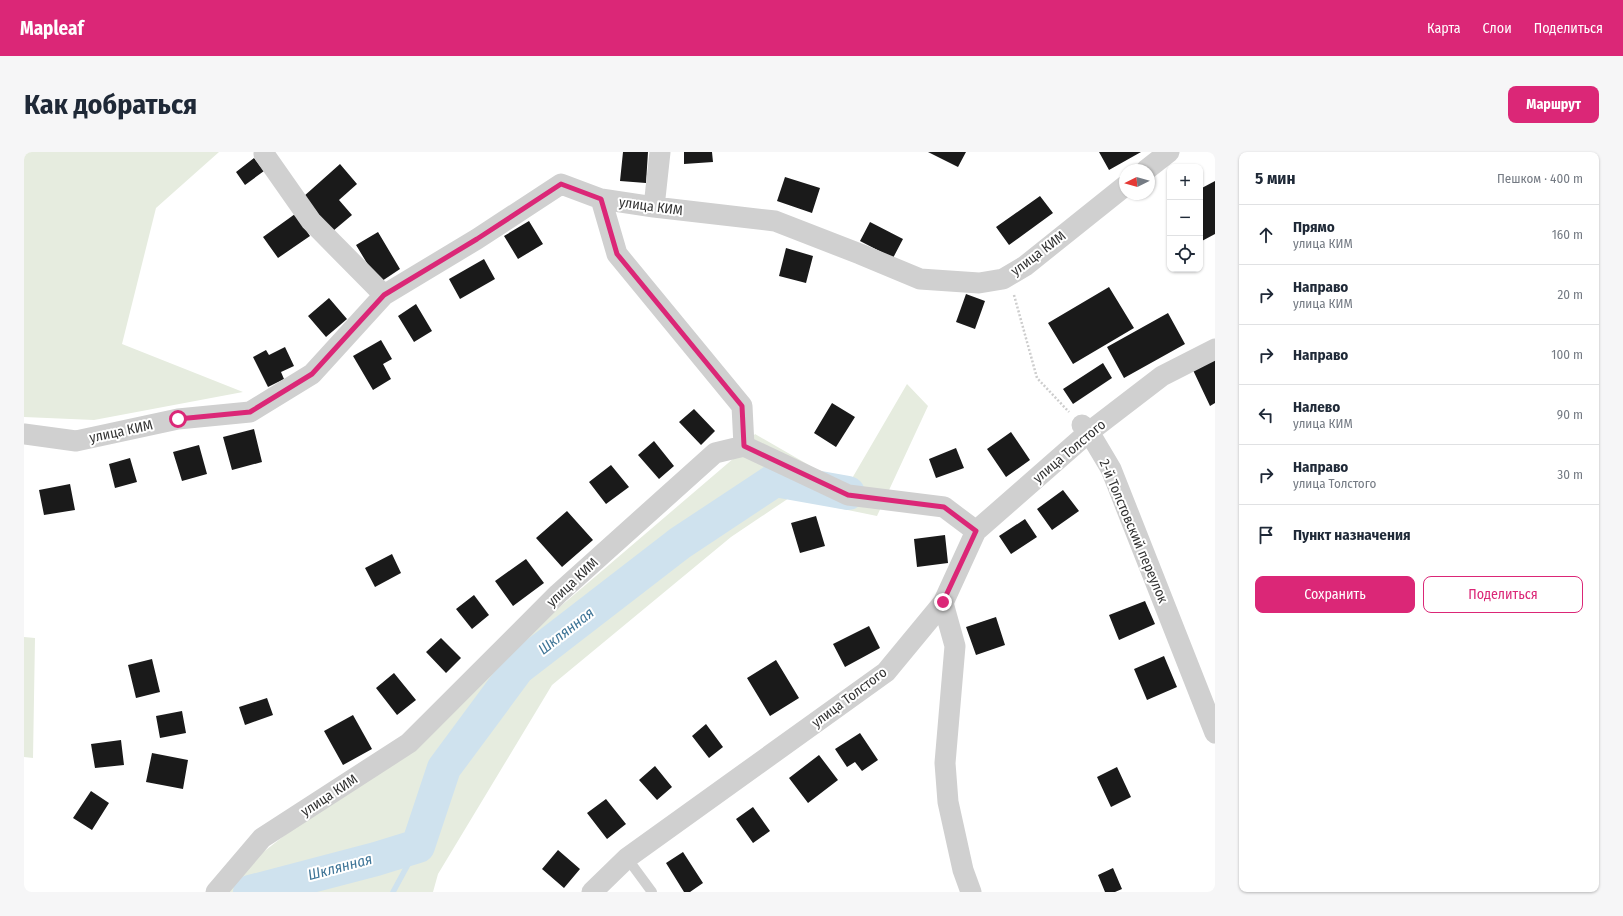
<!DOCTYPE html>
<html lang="ru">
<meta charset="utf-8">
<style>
body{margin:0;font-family:"Fira Sans Condensed",sans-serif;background:#f6f6f7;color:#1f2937}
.controls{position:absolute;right:12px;top:12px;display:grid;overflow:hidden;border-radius:8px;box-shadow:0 1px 3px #0004}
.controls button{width:36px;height:36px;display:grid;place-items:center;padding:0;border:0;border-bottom:1px solid #e0e1e3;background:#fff;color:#1f2937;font:20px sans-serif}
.compass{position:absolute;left:1095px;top:12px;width:36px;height:36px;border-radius:50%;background:#fff;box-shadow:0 1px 3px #0004;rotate:265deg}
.stop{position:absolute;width:12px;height:12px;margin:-9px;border:3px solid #db2777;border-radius:50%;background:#fff}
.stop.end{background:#db2777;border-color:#fff;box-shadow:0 1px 4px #0008}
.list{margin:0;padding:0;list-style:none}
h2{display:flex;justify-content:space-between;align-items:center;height:52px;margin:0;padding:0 16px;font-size:17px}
h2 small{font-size:13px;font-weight:400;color:#747a83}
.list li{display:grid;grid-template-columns:26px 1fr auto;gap:12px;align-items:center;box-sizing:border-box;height:60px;padding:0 16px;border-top:1px solid #e0e1e3}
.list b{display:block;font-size:15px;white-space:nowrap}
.list p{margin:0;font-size:13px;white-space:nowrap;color:#747a83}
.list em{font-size:13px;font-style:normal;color:#747a83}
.actions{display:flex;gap:8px;padding:12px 16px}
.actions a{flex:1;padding:9px 0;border:1px solid #db2777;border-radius:8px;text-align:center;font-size:14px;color:#db2777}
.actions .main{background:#db2777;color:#fff}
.icon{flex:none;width:22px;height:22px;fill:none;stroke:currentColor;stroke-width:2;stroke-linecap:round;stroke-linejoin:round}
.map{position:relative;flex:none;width:1191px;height:740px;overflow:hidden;border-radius:8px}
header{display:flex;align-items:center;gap:24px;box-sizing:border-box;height:56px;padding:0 20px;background:#db2777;color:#fff}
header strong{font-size:19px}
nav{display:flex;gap:22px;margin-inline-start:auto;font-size:14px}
.intro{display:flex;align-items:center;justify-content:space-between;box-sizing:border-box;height:96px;padding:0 24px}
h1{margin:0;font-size:28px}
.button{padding:10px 18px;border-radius:8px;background:#db2777;color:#fff;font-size:14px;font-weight:700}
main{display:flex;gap:24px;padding:0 24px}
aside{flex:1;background:#fff;border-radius:8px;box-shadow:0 1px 3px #0004}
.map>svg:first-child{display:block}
.green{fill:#e6ecdf}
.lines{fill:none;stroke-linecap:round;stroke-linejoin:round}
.stream{stroke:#cfe2ee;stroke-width:5.5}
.river{stroke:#cfe2ee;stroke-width:34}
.building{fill:#1a1a1a}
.path{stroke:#cdcdcd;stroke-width:2.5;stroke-dasharray:2 2;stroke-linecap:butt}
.lane{stroke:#d0d0d0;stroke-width:10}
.street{stroke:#d0d0d0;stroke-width:21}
.route{stroke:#db2777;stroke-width:5}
.labels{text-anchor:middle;stroke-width:4;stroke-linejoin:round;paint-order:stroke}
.street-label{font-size:14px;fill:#333;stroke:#fff}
.water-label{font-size:15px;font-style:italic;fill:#3f7597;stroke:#fff}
</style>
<header>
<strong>Mapleaf</strong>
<nav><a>Карта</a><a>Слои</a><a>Поделиться</a></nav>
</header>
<div class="intro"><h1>Как добраться</h1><a class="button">Маршрут</a></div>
<main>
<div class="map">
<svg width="1191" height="740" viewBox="0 0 1191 740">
<rect width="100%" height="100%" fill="#fff"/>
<!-- green -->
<path class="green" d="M0,0H195L132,56L98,192L219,240L70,268L0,265Z
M883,232L904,254L853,364L765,346L707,385L528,533L414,722L409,740H188L351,613L710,306L731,282L823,335Z
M0,485L11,486L9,606L0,605Z"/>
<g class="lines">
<!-- stream -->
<path class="stream" d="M369,740L394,694"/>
<!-- river -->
<path class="river" d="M226,740L352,707L394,694L420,616L494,516L656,391L751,328L824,341"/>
</g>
<!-- building -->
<path class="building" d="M599,0H624L622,31L596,29Z
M660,0H688L689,10L660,12Z
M904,0H942L934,15Z
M1075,0H1117L1085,18Z
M230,6L240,19L221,33L212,20Z
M316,12L333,32L315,48L328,63L309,79L279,45Z
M761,25L796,36L788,61L753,49Z
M1191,29V82L1176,90V37Z
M1016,44L1029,61L985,93L972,75Z
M271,62L286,84L254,106L239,85Z
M505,69L519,92L494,107L480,84Z
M846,70L879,87L869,106L836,89Z
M354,80L376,117L355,131L332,93Z
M762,96L789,104L782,131L755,124Z
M460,107L471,127L436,147L425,127Z
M1085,135L1110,176L1049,212L1024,171Z
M942,142L961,149L951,177L932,170Z
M305,146L323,167L302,185L284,164Z
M392,152L408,179L390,190L374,164Z
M1144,161L1161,192L1100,226L1083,195Z
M357,188L368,207L359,212L367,227L349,238L329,204Z
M261,195L270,214L257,220L260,227L244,235L229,205L242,198L245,203Z
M1191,206V251L1186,254L1168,216Z
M1079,211L1088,226L1049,252L1039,237Z
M808,251L831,265L812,295L790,281Z
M670,257L691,279L677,293L655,270Z
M230,277L238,310L208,318L199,285Z
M987,280L1006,308L982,325L963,297Z
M630,289L650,314L635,327L614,303Z
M175,293L183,322L158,329L149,300Z
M932,296L940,316L912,326L905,307Z
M106,306L113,330L91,336L85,312Z
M587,313L605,335L582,352L565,330Z
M46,332L51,358L20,363L15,338Z
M1039,338L1055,359L1028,378L1013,357Z
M543,359L569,388L538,415L512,386Z
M792,364L801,394L776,401L767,371Z
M1001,367L1013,385L987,402L975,384Z
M921,383L924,411L893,415L890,387Z
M368,402L377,421L351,435L341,416Z
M502,407L520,431L489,454L471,429Z
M450,443L465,463L448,477L432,457Z
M1121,449L1131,472L1095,488L1085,463Z
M972,465L981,493L952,503L942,475Z
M845,474L856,496L821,515L809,492Z
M417,486L437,506L422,521L402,500Z
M1140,504L1153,535L1123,548L1110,517Z
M128,507L136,540L112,546L104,513Z
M752,508L775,546L746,564L723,526Z
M370,521L392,548L373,563L352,536Z
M243,546L249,563L221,573L215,555Z
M158,559L162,581L136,586L132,564Z
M329,563L348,597L319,613L300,579Z
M682,572L699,595L685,606L668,584Z
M836,581L854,608L838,619L831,610L823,615L811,597Z
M97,588L100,613L71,616L67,592Z
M128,601L164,608L159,637L122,630Z
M795,603L814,628L784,651L765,626Z
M631,614L648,635L633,648L615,628Z
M1093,615L1107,645L1087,655L1073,625Z
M67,639L85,651L68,678L49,666Z
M582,647L602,672L583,687L563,661Z
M729,655L746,679L729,691L712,667Z
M534,698L556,717L540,736L518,717Z
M659,700L679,731L666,740H660L642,711Z
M1089,716L1098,737L1091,740H1081L1074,723Z"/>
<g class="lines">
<!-- path -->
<path class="path" d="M990,143L1013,226L1045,260"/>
<!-- lane -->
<path class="lane" d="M603,706L628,740"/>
<!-- street -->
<path class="street" d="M240,2L287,69L360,143
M1122,18L1145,0
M577,47L593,102L718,254L720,294
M630,55L636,0
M1058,273L1065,280L1087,317L1191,581
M0,282L52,289L154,267L226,260L288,222L360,143L453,87L537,32L577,47L630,55L751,69L836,102L896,127L955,131L979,127L1001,114L1101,34
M919,451L931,494L921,611L924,650L939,718L947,740
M192,740L238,686L385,591L534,442L691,301L720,294L824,343L920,355L952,379
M568,740L603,706L862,520L919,451L952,379L1065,280L1138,224L1191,197"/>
</g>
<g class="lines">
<!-- route -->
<path class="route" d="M154,267L226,260L288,222L360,143L453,87L537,32L577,47L593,102L718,254L720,294L824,343L920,355L952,379L919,450"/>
</g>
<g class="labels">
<!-- street labels -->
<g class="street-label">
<text transform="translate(627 54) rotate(8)" y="5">улица КИМ</text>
<text transform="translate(1014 101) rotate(-37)" y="5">улица КИМ</text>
<text transform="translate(97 279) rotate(-12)" y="5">улица КИМ</text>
<text transform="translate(1045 299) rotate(-40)" y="5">улица Толстого</text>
<text transform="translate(1110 379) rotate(67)" y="5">2-й Толстовский переулок</text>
<text transform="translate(548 430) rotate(-43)" y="5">улица КИМ</text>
<text transform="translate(825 545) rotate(-37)" y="5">улица Толстого</text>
<text transform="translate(305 643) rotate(-33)" y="5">улица КИМ</text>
</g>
<!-- water labels -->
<g class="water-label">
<text transform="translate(542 479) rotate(-38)" y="5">Шклянная</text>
<text transform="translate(316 715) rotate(-15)" y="5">Шклянная</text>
</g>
</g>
</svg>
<div class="controls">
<button>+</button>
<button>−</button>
<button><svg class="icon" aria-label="locate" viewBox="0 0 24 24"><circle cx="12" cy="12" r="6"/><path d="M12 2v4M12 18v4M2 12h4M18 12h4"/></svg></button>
</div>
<svg class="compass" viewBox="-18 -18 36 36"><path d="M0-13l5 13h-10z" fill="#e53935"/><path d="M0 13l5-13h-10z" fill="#747a83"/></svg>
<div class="stop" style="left:154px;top:267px"></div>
<div class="stop end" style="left:919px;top:450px"></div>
</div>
<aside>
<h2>5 мин<small>Пешком · 400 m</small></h2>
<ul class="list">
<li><svg class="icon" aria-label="ahead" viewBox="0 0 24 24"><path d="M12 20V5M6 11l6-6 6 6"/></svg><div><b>Прямо</b><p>улица КИМ</p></div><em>160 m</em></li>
<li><svg class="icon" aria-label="right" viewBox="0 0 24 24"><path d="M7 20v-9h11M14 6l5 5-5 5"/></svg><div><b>Направо</b><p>улица КИМ</p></div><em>20 m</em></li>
<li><svg class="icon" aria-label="right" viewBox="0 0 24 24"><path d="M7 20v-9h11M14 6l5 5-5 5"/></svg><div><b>Направо</b></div><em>100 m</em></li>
<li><svg class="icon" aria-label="left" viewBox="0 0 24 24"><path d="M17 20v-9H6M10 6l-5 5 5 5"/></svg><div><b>Налево</b><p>улица КИМ</p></div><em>90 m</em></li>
<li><svg class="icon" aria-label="right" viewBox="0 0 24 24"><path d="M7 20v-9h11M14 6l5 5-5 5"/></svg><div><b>Направо</b><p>улица Толстого</p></div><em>30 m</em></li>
<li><svg class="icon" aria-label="arrive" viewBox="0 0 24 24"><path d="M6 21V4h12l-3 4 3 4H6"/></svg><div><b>Пункт назначения</b></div></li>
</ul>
<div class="actions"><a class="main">Сохранить</a><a>Поделиться</a></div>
</aside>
</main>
